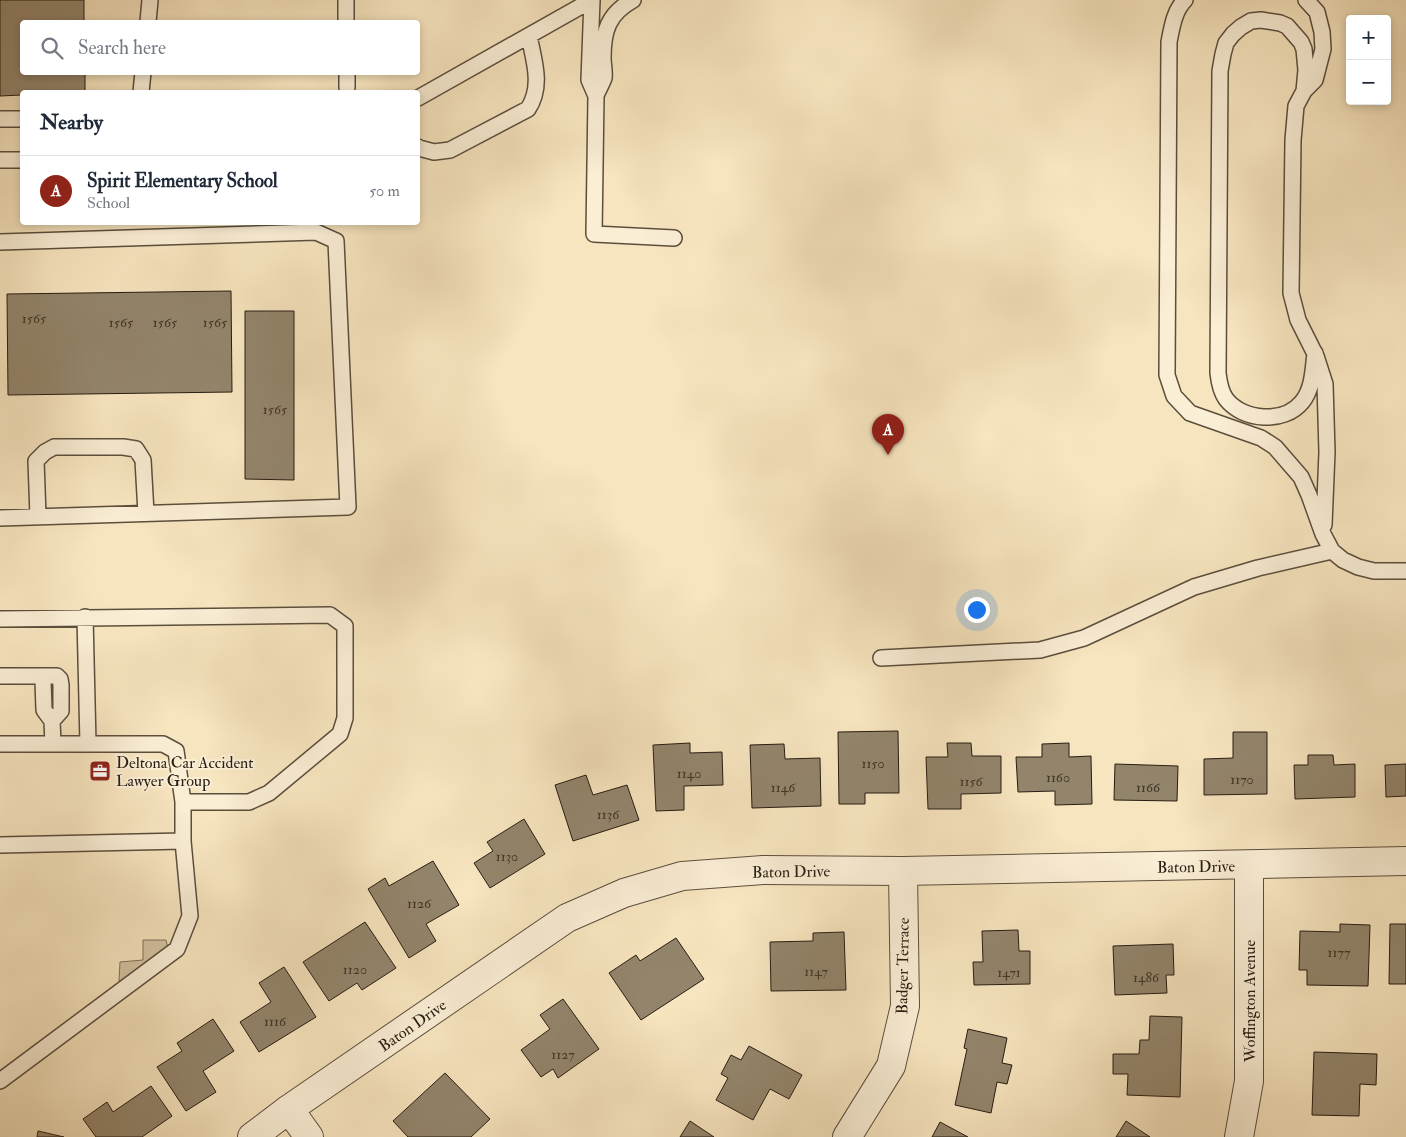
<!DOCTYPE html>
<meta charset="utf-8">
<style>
body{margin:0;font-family:"IM FELL Double Pica",serif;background:#f2f2f3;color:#1f2937}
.controls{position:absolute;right:15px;top:15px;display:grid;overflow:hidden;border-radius:5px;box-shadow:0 2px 8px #0003}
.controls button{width:45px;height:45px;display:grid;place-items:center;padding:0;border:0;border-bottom:1px solid #e0e1e3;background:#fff;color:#1f2937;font:25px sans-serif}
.you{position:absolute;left:976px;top:609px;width:18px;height:18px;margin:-12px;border:4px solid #fff;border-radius:50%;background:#1a73e8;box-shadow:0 0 0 8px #1a73e833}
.badge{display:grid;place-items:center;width:32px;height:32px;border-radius:50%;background:#8f2418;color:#fff;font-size:16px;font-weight:700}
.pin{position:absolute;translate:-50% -41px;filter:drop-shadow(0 1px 2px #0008)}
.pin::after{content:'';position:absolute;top:26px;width:18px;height:15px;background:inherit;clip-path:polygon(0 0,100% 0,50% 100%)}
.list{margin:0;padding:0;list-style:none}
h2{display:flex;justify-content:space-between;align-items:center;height:65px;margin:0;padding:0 20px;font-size:21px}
h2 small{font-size:16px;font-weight:400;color:#747a83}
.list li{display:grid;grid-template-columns:32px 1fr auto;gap:15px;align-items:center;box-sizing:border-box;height:70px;padding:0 20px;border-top:1px solid #e0e1e3}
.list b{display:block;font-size:19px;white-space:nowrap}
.list p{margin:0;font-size:16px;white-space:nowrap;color:#747a83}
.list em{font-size:16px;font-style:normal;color:#747a83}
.icon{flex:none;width:28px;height:28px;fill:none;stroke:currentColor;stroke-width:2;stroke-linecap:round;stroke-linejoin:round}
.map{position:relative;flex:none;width:1406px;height:1137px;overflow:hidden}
.search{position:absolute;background:#fff;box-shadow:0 2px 8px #0003;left:20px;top:20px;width:400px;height:55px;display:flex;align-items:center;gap:12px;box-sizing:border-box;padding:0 18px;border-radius:5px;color:#747a83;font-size:19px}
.panel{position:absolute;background:#fff;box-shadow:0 2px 8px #0003;left:20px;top:90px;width:400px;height:135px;border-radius:5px}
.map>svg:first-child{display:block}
.green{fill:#d4c3a2;stroke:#7e705a}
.building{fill:#93856c;stroke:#271c12}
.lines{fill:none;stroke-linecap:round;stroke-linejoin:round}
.service-casing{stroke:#5b4e3d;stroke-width:18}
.minor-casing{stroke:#5b4e3d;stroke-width:30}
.service{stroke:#faeed5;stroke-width:15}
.minor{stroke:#faeed5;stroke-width:28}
.labels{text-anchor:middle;stroke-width:4;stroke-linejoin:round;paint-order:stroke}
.number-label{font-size:14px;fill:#423628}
.poi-label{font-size:16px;fill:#271c12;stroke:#faeed5;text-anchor:start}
.street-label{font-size:16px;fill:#271c12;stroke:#faeed5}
</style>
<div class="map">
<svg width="1406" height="1137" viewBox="0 0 1406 1137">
<rect width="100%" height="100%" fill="#f7e5bf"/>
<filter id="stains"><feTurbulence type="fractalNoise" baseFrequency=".004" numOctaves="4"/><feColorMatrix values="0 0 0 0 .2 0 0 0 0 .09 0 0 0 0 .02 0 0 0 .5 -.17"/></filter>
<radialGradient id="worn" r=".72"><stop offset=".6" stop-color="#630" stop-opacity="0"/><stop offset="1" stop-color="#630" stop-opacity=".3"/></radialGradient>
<!-- green -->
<path class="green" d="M143,940H166L169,953L136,977L119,981L120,962L143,960Z"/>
<!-- building -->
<path class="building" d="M0,0H84V22H22V72H85V92H22V95L0,96Z
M231,291L232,392L8,395L7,294Z
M245,311H294V480L245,479Z
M898,731L899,793H865V804H839L838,732Z
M1233,732H1267V794L1204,795V759L1233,758Z
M690,743V753L722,752L723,785L684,786V810L656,811L653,745Z
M947,743H971L972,756H1001V793L961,794V809H928L926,757H948Z
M1069,743V757L1091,756L1092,804L1055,805V791L1018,792L1016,757H1042V744Z
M784,744L785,759L820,758L821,806L752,808L750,745Z
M1308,755H1333L1334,765L1355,764V797L1295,799L1294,765H1308Z
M1115,764L1178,766L1177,801L1114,800Z
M1406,764V796L1386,797L1385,765Z
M586,775L593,795L627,785L639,820L573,841L555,785Z
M524,819L545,854L490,888L474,863L493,851L487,842Z
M433,861L459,905L426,924L436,941L409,958L368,889L385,878L389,886Z
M365,922L396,968L362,990L357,983L329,1001L303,962Z
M1340,924L1370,925L1368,986L1307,985V970H1299L1300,931L1340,932Z
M1390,924H1406V984H1389Z
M1018,930L1019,951H1030V984L974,985L973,962H983L982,931Z
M844,932L846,990L771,991L770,942L813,941V933Z
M676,938L704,979L641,1020L609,973L636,955L640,961Z
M1173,944L1174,975H1166L1167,993L1115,995L1113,946Z
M284,967L316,1017L259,1052L240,1022L271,1002L259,983Z
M563,999L599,1049L558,1078L553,1069L541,1077L521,1050L550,1029L540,1015Z
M1150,1016L1182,1017L1180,1097L1127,1095L1128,1074H1113V1054H1139L1140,1040H1149Z
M213,1019L234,1051L203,1071L216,1092L186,1111L157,1067L182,1051L177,1043Z
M968,1029L1007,1038L1002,1063L1012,1065L1007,1084L997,1082L991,1113L955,1105L967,1049L964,1048Z
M749,1046L802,1075L789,1099L770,1089L753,1120L716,1100L728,1078L721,1074L731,1055L741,1060Z
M1314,1052L1377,1054L1376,1085L1360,1084L1359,1116L1312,1115Z
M445,1073L490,1119L471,1137H408L393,1121Z
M151,1086L172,1116L142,1137H96L83,1119L107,1102L113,1112Z
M690,1121L714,1137H680Z
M1126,1121L1150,1137H1116Z
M940,1122L968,1137H932Z
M38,1131L64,1137H37Z"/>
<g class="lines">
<!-- service casing -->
<g class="service-casing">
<path id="service" d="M346,0V22
M592,0L589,80L596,96C598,90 602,84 604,78C605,72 603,64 603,58C603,31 608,14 633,0
M1185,0C1174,11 1172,27 1169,42L1167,375L1174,396L1190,413L1261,438L1275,447L1301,477L1309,495L1323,534L1332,551L1343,560L1358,567L1374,571H1406
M1306,0L1317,12L1322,32L1323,49L1315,80L1304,91L1296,106L1293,140L1291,293L1298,320L1316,356L1325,384L1327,452L1324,525
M148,22L150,0
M347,72V88
M1304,91L1306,70L1304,49L1301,42L1287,26L1280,23L1261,20L1251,21L1241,27L1233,34L1226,43L1223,54L1220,71L1218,373C1219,382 1221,392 1226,399C1243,421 1284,424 1302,402C1313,389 1313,369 1315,353
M141,92L143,72
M596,96L594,234L674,238
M418,98L592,0
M0,119H22
M418,147L419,148L434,152L450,150L528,109C543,86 534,61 529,36
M0,160H22
M0,242L316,232L336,241L348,507L0,518
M38,516L36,461L45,452L54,447H123L136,449L143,460L146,513
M85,617L88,744
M0,619L330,615L345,626V718L340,734L269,793L249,802H183V841L0,845
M881,658L1040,650L1084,638L1194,587L1258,568L1332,551
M0,676H41
M52,721L44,710L43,681L41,676H57L60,679L61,685V711L52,721L53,744
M0,744H163L176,751L183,802
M0,1081L177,949L190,916L183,841"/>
</g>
<!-- minor casing -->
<g class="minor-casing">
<path id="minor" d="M289,1109L309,1137
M252,1137L289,1109L567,918L624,893L682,876L763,870L903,871L1406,861
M847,1137L891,1066L905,1006L903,871
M1239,1137L1249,1081V865"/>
</g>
<!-- service -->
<use href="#service" class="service"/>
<!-- minor -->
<use href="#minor" class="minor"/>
</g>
<!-- icons -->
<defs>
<g id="office-square" transform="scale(1.125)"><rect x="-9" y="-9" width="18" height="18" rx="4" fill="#8f2418" stroke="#faeed5"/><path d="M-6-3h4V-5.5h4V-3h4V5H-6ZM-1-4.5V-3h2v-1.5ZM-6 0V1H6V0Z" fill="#fff"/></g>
</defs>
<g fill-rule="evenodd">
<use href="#office-square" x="100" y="771"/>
</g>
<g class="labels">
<!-- number labels -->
<g class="number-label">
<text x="34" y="323">1565</text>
<text x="121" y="327">1565</text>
<text x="165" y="327">1565</text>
<text x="215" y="327">1565</text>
<text x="275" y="414">1565</text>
<text x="873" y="768">1150</text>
<text x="689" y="778">1140</text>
<text x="1058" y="782">1160</text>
<text x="1242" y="784">1170</text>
<text x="971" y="786">1156</text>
<text x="783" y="792">1146</text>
<text x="1148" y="792">1166</text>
<text x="608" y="819">1136</text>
<text x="507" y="861">1130</text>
<text x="419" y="908">1126</text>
<text x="1339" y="957">1177</text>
<text x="355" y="974">1120</text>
<text x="816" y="976">1147</text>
<text x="1009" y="977">1471</text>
<text x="1146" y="982">1486</text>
<text x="275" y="1026">1116</text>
<text x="563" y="1059">1127</text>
</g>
<!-- poi labels -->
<g class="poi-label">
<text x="116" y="768">Deltona Car Accident<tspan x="116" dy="18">Lawyer Group</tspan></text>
</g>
<!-- street labels -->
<g class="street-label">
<text transform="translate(1196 866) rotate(-1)" y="6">Baton Drive</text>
<text transform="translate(791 871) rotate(-1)" y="6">Baton Drive</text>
<text transform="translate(902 966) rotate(-89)" y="6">Badger Terrace</text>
<text transform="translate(1249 1001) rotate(-90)" y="6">Woffington Avenue</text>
<text transform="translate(412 1025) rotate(-35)" y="6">Baton Drive</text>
</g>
</g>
<rect width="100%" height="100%" filter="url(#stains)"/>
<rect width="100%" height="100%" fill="url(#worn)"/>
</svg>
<div class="controls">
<button>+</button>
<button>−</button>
</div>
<div class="you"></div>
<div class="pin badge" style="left:888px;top:455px">A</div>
<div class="search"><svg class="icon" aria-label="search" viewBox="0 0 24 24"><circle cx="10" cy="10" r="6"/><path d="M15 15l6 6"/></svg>Search here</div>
<section class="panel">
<h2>Nearby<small></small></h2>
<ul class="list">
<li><span class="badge">A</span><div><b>Spirit Elementary School</b><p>School</p></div><em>50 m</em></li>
</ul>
</section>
</div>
